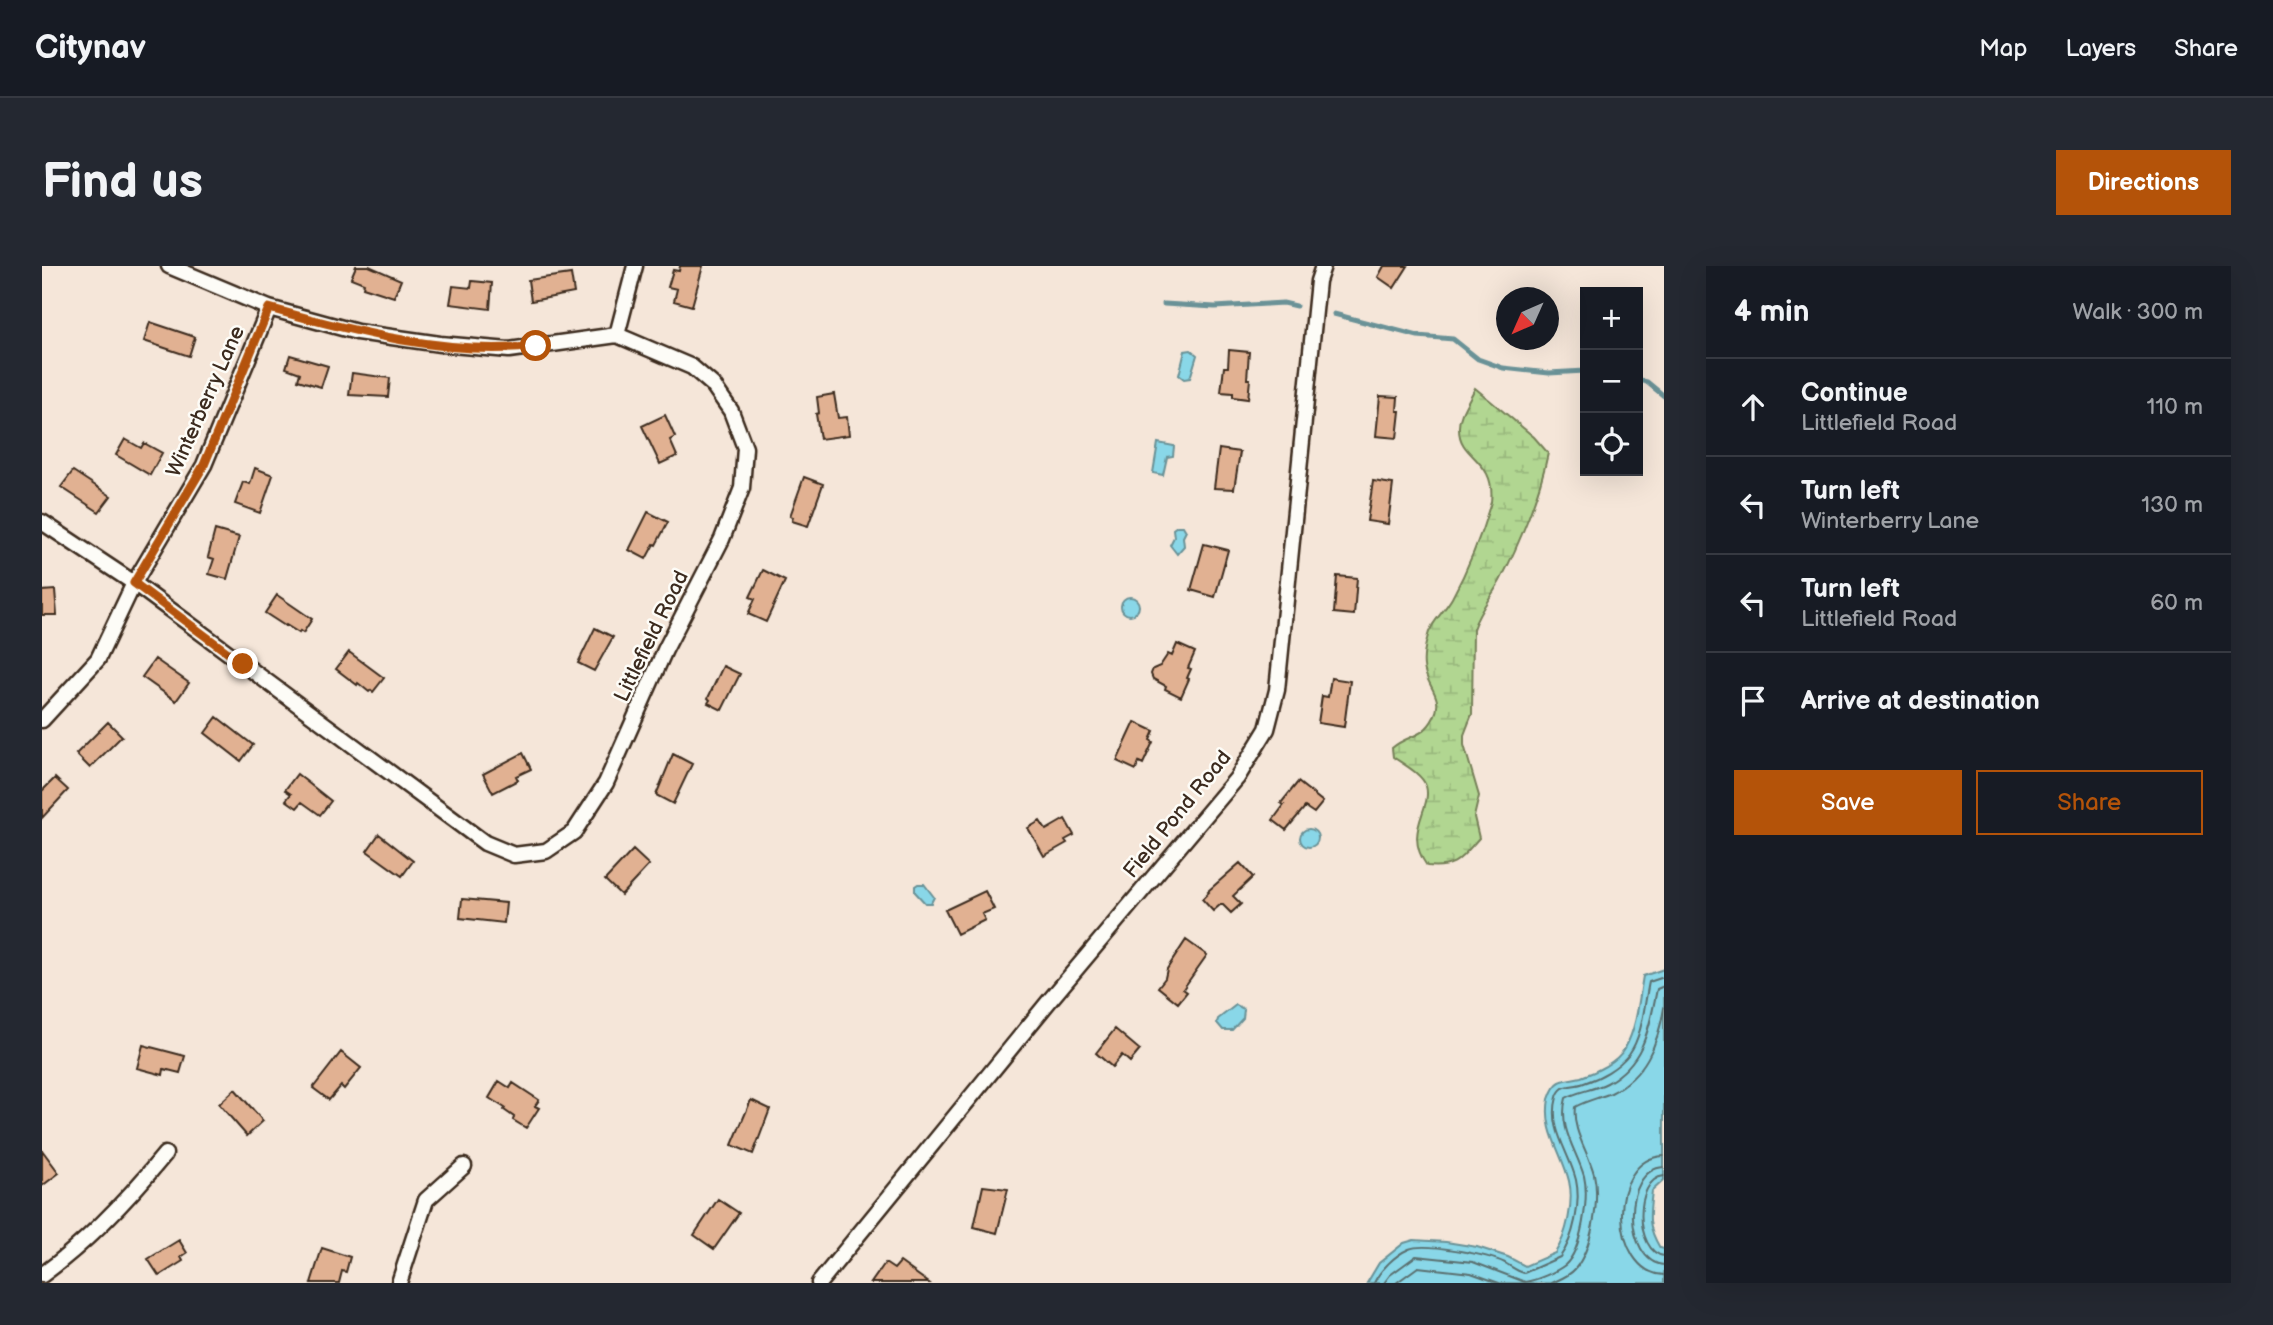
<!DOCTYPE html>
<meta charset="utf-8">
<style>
body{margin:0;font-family:"Balsamiq Sans",sans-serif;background:#242831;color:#f1f3f6}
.controls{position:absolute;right:21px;top:21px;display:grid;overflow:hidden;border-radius:0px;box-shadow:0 7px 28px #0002}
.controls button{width:63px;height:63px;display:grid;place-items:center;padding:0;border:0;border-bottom:2px solid #363941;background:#171b24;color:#f1f3f6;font:35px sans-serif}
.compass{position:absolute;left:1454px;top:21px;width:63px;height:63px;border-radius:50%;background:#171b24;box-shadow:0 7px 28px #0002;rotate:225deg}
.stop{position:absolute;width:21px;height:21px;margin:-16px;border:5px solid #b45309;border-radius:50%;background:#fff}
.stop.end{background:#b45309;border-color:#fff;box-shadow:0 2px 7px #0008}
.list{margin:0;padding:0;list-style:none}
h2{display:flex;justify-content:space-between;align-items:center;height:91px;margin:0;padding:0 28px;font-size:30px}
h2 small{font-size:23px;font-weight:400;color:#9ea1a6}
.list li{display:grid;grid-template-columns:46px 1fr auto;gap:21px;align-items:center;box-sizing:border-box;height:98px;padding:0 28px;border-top:2px solid #363941}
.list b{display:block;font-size:26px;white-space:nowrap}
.list p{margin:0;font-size:23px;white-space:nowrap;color:#9ea1a6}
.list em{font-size:23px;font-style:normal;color:#9ea1a6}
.actions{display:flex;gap:14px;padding:21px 28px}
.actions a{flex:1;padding:16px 0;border:2px solid #b45309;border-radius:0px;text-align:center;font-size:24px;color:#b45309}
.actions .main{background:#b45309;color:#fff}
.icon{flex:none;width:38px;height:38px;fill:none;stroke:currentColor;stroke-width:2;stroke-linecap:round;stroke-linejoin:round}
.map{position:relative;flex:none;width:1622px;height:1017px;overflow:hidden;border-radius:0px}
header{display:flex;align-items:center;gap:42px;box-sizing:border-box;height:98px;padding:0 35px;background:#171b24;border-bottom:2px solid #363941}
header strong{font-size:33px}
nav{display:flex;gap:38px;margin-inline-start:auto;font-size:24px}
.intro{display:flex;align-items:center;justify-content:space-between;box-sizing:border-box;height:168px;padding:0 42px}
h1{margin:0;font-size:49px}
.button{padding:18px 32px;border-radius:0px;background:#b45309;color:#fff;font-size:24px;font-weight:700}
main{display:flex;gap:42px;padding:0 42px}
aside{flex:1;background:#171b24;border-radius:0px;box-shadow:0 7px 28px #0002}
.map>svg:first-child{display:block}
.wetland{fill:url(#wetland-marsh);stroke:#768058;stroke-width:2}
.water{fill:#89d7e8;stroke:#6a9297;stroke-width:2}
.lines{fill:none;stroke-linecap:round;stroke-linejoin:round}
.shore{stroke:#5a6f6f;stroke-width:2}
.stream{stroke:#6a9297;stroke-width:5}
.building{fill:#e1b192;stroke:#3b2a1e;stroke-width:2}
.street-casing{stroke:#3b2a1e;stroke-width:19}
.street{stroke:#fdfcf7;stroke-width:14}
.route{stroke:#b45309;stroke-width:9}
.labels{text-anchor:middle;stroke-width:5;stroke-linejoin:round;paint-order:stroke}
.street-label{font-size:21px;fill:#3b2a1e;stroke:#fdfcf7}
</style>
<header>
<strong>Citynav</strong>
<nav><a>Map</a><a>Layers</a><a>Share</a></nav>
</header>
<div class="intro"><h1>Find us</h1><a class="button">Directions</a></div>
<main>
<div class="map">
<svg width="1622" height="1017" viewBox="0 0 1622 1017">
<defs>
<pattern id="wetland-marsh" width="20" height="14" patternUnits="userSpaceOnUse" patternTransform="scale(1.75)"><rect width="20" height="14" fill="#b1d691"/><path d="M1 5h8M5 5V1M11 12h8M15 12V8" fill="none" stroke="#99b87d"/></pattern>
</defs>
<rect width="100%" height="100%" fill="#f5e6d9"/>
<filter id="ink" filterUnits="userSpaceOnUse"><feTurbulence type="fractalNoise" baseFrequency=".0143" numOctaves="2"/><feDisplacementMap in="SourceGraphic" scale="14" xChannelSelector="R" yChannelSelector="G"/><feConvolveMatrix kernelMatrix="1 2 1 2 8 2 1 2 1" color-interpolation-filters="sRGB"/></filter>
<g filter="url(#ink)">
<!-- wetland -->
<path class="wetland" d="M1433,122L1492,171L1506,187C1498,227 1477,279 1458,315C1449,331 1437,345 1431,363L1430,448L1422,469V479L1437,530L1432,551L1437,572C1419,592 1414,603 1385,600C1360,565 1391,543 1384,520C1380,508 1361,498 1351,491L1350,482C1366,468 1381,473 1392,451C1403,430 1383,419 1382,400C1381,392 1383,381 1385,373C1388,357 1402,346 1410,332C1427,301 1439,270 1449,236C1454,192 1417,193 1417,163C1416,149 1427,135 1433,122Z"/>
<!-- water -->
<path class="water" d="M1149,84L1155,89L1148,112L1142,113L1137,109L1143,85Z
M1116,177L1132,180L1131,190L1125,191L1121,209L1111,207Z
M1135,260H1141L1144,265L1141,271L1142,280L1135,288L1128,279L1132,271L1131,263Z
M1079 340a9 9 0 1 1 18 0a9 9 0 1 1-18 0Z
M1258 572a9 9 0 1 1 18 0a9 9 0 1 1-18 0Z
M876,618H882L892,631L889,637H883L873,626V620Z
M1622,703V914L1610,925C1607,951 1605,960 1618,982L1622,983V1017H1325L1337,997L1362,977L1372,974L1404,976L1435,981L1466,991L1483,1000L1513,987C1525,969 1532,936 1527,915C1520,886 1501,865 1507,833C1509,827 1512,819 1518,816C1524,813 1532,813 1539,811C1554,806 1575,796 1583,782C1595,761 1597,733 1601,710Z
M1194,739L1202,743L1201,752L1190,764H1181L1175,757L1176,753Z"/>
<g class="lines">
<!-- shore -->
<path class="shore" d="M1622,890C1564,892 1568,1007 1622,1009
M1622,901C1579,903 1582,996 1622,999
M1622,910C1591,913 1593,987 1622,990
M1332,1017C1338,1004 1353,989 1367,983C1383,976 1447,989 1463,997C1470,1001 1475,1005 1482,1007L1518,991C1532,972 1539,937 1534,914C1527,885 1506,863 1515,831C1516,827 1517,825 1521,822C1527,819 1535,820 1542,817C1558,812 1576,802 1587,788C1601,769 1602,739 1607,716L1622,711
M1342,1017L1348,1009L1374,990L1431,996L1483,1016C1495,1014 1514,1006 1523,999C1540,984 1547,931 1542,910C1534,883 1516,862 1524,832C1536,825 1552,824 1565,817C1603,796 1607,762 1615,723L1622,720
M1354,1017L1376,1001L1429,1007L1457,1017
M1510,1017C1518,1013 1527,1010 1533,1003C1550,983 1558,934 1552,908C1546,885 1530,865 1533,841C1543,835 1557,832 1569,827C1603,810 1616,778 1622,742"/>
<!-- stream -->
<path class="stream" d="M1122,38L1173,41L1241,37L1254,40
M1292,48L1376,70L1411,73L1436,93L1461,102L1507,107L1543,105
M1596,114L1605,116L1622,130"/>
</g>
<!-- building -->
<path class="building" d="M314,0H327L359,14L352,31L321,21L322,17L309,12Z
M638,0H661L650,40L632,35L635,23L626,21L631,4L637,5Z
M1342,0H1366L1352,22L1336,11Z
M529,8L532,27L489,35L486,14Z
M430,15L450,17L448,43L408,38L411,20L429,22Z
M108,56L153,71L147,90L102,75Z
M1187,84L1207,86L1205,113H1208L1206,133L1191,131V127L1179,126L1182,101H1186Z
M248,89L286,100L279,121L256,114L258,107L244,102Z
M310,107L348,112L346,131L307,129Z
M792,128L796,152L805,151L807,169L778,173L774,148L777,147L775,131Z
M1338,130L1356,131L1355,145H1358L1355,172L1334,170Z
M623,149L633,171L628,174L635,190L618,198L600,160Z
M83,173L99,182L102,177L120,187L108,209L74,189Z
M1177,183L1198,186L1192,223L1172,222Z
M213,202L231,209L218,247L193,238L201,216L208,218Z
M31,205L69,230L57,246L19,221Z
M762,211L781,218L766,260L750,255L751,251L748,250Z
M1331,215L1351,218L1346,258L1325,255Z
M606,246L626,256L614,279L612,278L604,293L587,284Z
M173,264L197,271L185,313L167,308L172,293L166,291Z
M1162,278L1186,284L1173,331L1149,324Z
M721,304L743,315L724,356L706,348L713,333L708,331Z
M1295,310L1315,312L1312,349L1292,347Z
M13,324L15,349H0V325Z
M235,329L270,353L261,367L258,365L257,367L244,359L243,360L223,347Z
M553,362L571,371L552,405L536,397Z
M1135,378L1153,386L1146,402L1149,403L1145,412L1147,413L1139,431L1123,423L1124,420L1111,413L1109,408L1111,403L1118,400L1126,388L1130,390Z
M307,386L342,412L331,426L329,424L327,426L316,417L315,419L294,403Z
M113,393L147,417L134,435L100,411Z
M681,400L698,408L680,444L666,437L668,434L666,432Z
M1289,412L1308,415L1302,461L1276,457L1280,430L1286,431Z
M175,451L211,479L199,495L163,467Z
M66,456L80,470L48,502L34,488Z
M1093,456L1112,465L1108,474L1111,476L1101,498L1097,496L1094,504L1075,495Z
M481,487L489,503L474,510L476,514L451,527L441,508Z
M631,488L650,498L631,538L614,529Z
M255,508L289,535L278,549L260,536L255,542L244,534L249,528L243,524Z
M13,512L26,524L0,552V525Z
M1256,516L1281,536L1272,547L1263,541L1244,564L1231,554L1242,539L1239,537Z
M1023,553L1032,569L1023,574L1025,577L1002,590L986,562L998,555L1004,564Z
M337,568L371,595L360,610L325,585Z
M591,584L607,599L579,629L563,614Z
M1198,597L1211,611L1191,630L1199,638L1189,647L1181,639H1178L1171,645L1160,633L1167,626L1166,625Z
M943,625L952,643L940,648L943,654L915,668L903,644Z
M420,633L464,637L462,657L418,652Z
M1144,674L1165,689L1141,723L1145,726L1136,737L1116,721L1123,712L1125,703Z
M1073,763L1098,784L1088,796L1080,789L1070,801L1054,787Z
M101,779L143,790L138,807L122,803L121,809L95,802Z
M299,786L319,802L302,823L299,820L287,834L271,822Z
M457,815L468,822L471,817L497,834L493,840L497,842L484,862L471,854L472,851L462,844L463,842L447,832Z
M193,823L221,855L205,870L177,838Z
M709,834L728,843L711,888L690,879Z
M0,884L17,907L0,920Z
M941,920L966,923L955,967L932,961Z
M676,933L697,947L672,983L652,969Z
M137,974L145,987L139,991L141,995L117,1010L106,993Z
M280,982L308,991L304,1006L300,1005L297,1017H269Z
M858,996L887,1017H829L843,997L852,1003Z"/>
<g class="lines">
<!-- street casing -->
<g class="street-casing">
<path id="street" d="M575,69L593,0
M0,256L92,317L443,577L472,589L504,585L532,566L564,517L623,384L680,273L700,222L703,182L689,145L671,119L650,101L575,69L467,84L398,78L315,66L227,42L127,0
M0,454L56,393L92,317L162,199L227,42
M0,1009C47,975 87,932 123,888
M357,1017L384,934L422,900
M777,1017L1008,734L1195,512L1225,463L1235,424L1276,15L1281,0"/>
</g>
<!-- street -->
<use href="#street" class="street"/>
</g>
</g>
<g class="lines" filter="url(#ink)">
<!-- route -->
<path class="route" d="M201,398L92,317L162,199L227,42C309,65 409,91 494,80"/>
</g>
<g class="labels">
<!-- street labels -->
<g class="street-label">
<text transform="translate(163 135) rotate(-66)" y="7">Winterberry Lane</text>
<text transform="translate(609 370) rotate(-64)" y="7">Littlefield Road</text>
<text transform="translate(1135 548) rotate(-51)" y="7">Field Pond Road</text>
</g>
</g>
</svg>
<div class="controls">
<button>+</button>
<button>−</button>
<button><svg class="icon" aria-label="locate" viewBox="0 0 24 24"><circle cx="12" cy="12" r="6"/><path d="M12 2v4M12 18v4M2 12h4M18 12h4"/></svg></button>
</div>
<svg class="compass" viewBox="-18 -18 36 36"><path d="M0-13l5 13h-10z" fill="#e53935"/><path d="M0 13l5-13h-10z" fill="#9ea1a6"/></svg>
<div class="stop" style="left:494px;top:80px"></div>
<div class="stop end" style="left:201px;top:398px"></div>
</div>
<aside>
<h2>4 min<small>Walk · 300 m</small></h2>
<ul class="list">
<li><svg class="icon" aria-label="ahead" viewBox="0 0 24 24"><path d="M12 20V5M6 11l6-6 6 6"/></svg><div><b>Continue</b><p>Littlefield Road</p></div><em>110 m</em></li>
<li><svg class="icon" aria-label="left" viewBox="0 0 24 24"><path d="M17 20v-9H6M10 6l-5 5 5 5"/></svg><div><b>Turn left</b><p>Winterberry Lane</p></div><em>130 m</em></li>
<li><svg class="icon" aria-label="left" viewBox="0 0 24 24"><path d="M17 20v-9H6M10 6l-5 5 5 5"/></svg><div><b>Turn left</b><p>Littlefield Road</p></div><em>60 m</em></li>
<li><svg class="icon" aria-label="arrive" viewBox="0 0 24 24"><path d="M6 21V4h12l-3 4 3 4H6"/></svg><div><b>Arrive at destination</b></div></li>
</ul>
<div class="actions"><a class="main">Save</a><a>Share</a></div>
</aside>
</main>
